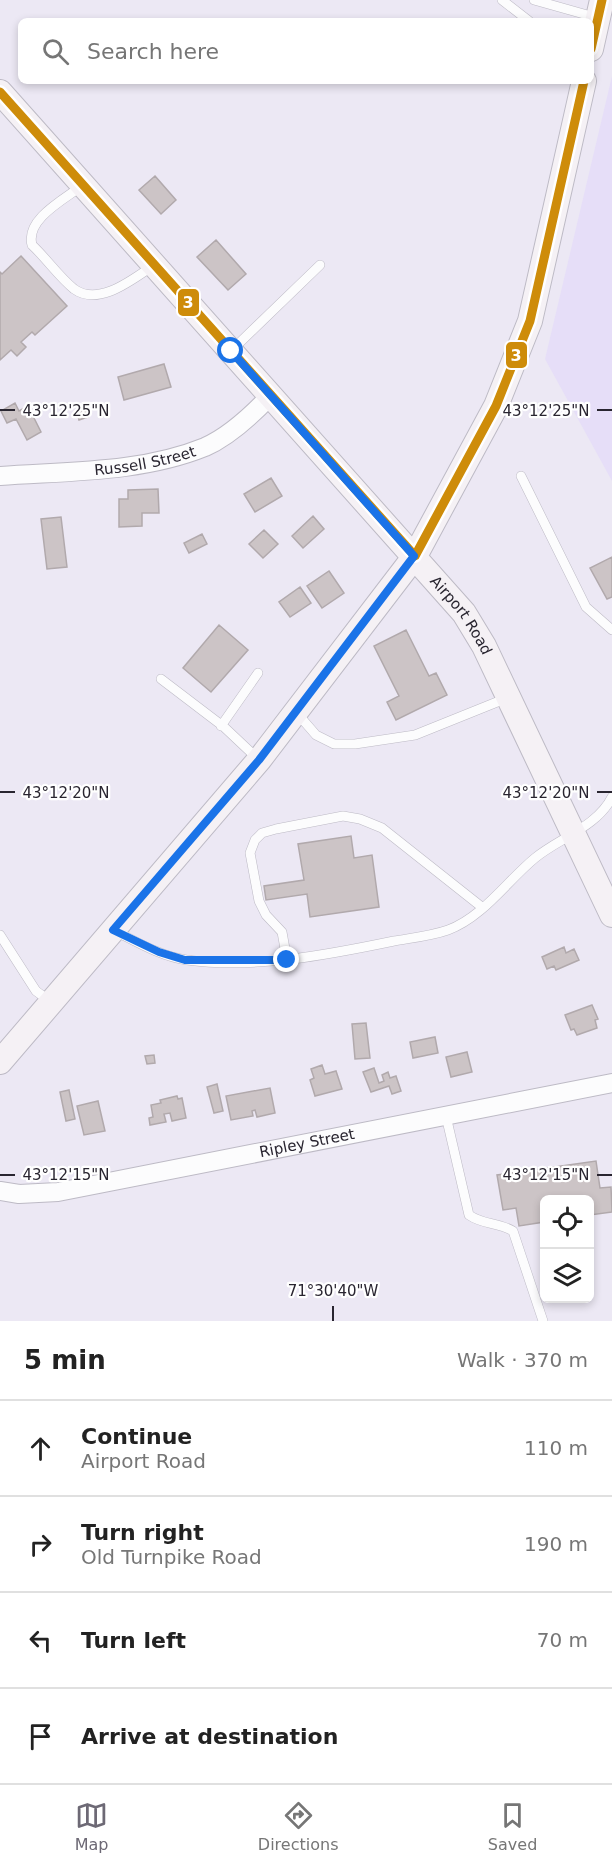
<!DOCTYPE html>
<meta charset="utf-8">
<style>
body{margin:0;font-family:"DejaVu Sans",sans-serif;background:#f2f2f2;color:#222}
.controls{position:absolute;right:18px;bottom:18px;display:grid;overflow:hidden;border-radius:9px;box-shadow:0 3px 9px #0003}
.controls button{width:54px;height:54px;display:grid;place-items:center;padding:0;border:0;border-bottom:2px solid #e0e0e0;background:#fff;color:#222;font:30px sans-serif}
.stop{position:absolute;width:18px;height:18px;margin:-14px;border:4px solid #1a73e8;border-radius:50%;background:#fff}
.stop.end{background:#1a73e8;border-color:#fff;box-shadow:0 2px 6px #0008}
.list{margin:0;padding:0;list-style:none}
h2{display:flex;justify-content:space-between;align-items:center;height:78px;margin:0;padding:0 24px;font-size:26px}
h2 small{font-size:20px;font-weight:400;color:#767676}
.list li{display:grid;grid-template-columns:39px 1fr auto;gap:18px;align-items:center;box-sizing:border-box;height:96px;padding:0 24px;border-top:2px solid #e0e0e0}
.list b{display:block;font-size:22px;white-space:nowrap}
.list p{margin:0;font-size:20px;white-space:nowrap;color:#767676}
.list em{font-size:20px;font-style:normal;color:#767676}
.icon{flex:none;width:33px;height:33px;fill:none;stroke:currentColor;stroke-width:2;stroke-linecap:round;stroke-linejoin:round}
.map{position:relative;flex:none;width:612px;height:1321px;overflow:hidden}
.search{position:absolute;background:#fff;box-shadow:0 3px 9px #0003;left:18px;right:18px;top:18px;height:66px;display:flex;align-items:center;gap:15px;box-sizing:border-box;padding:0 21px;border-radius:9px;color:#767676;font-size:22px}
.sheet{height:462px;background:#fff}
nav{display:flex;justify-content:space-around;align-items:center;box-sizing:border-box;height:84px;border-top:2px solid #e0e0e0;background:#fff;font-size:16px;color:#767676}
nav a{display:grid;justify-items:center;gap:3px}
nav .on{color:#6d6975}
.map>svg:first-child{display:block}
.built{fill:#e6def8}
.building{fill:#ccc4c6;stroke:#b1a9ac;stroke-width:1.5}
.lines{fill:none;stroke-linecap:round;stroke-linejoin:round}
.lane-casing{stroke:#bdbac5;stroke-width:10}
.street-casing{stroke:#bdbac5;stroke-width:20}
.secondary-casing{stroke:#bdbac5;stroke-width:26}
.lane{stroke:#fcfcfd;stroke-width:9}
.street{stroke:#fcfcfd;stroke-width:18}
.secondary{stroke:#f5f1f5;stroke-width:24}
.bus-1-casing{stroke:#fff;stroke-width:14}
.bus-1{stroke:#ce8c0a;stroke-width:9}
.route{stroke:#1a73e8;stroke-width:8}
.ticks{fill:none;stroke:#292530;stroke-width:2}
.labels{text-anchor:middle;stroke-width:4.5;stroke-linejoin:round;paint-order:stroke}
.street-label{font-size:15px;fill:#292530;stroke:#fff}
.ticks-label{font-size:15px;text-anchor:middle;fill:#292530;stroke:#fff;stroke-width:4.5;stroke-linejoin:round;paint-order:stroke}
.line-badge{stroke:#fff;stroke-width:2}
.badge-label{font-size:16px;text-anchor:middle;font-weight:bold;fill:#fff}
</style>
<div class="map">
<svg width="612" height="1321" viewBox="0 0 612 1321">
<rect width="100%" height="100%" fill="#ece8f4"/>
<!-- built -->
<path class="built" d="M612,76V481L545,359Z"/>
<!-- building -->
<path class="building" d="M155,176L176,200L161,214L139,190Z
M216,240L246,274L228,290L197,257Z
M21,256L67,306L35,335L32,332L21,342L26,347L17,356L11,350L0,360V272L2,274Z
M164,364L171,387L124,400L118,377Z
M15,403L19,411L28,406L41,432L27,440L16,419L7,423L1,411Z
M86,409L88,417L79,420L77,412Z
M271,478L282,496L255,512L244,494Z
M158,489L159,513H142V526L119,527V499H128V490Z
M313,516L324,529L303,548L292,536Z
M61,517L67,567L47,569L41,519Z
M264,530L278,544L263,558L249,544Z
M202,534L207,544L189,553L184,543Z
M612,557V597L607,599L590,568Z
M329,571L344,593L322,608L307,586Z
M300,587L311,603L290,617L279,602Z
M219,625L248,650L211,692L183,668Z
M406,630L429,676L436,673L447,695L396,720L387,702L399,696L374,646Z
M351,836L354,858L372,855L379,907L310,917L307,894L266,900L264,886L304,880L298,844Z
M564,947L566,953L574,949L579,960L556,970L554,966L547,969L542,957Z
M592,1005L598,1019L595,1020L597,1028L577,1035L574,1029L571,1030L565,1015Z
M366,1023L370,1058L355,1059L352,1024Z
M435,1037L438,1053L413,1058L410,1042Z
M467,1052L472,1072L451,1077L446,1057Z
M154,1055L155,1063L147,1064L145,1056Z
M322,1065L325,1074L336,1071L342,1089L315,1096L310,1080L314,1078L311,1069Z
M374,1068L379,1083L384,1081L382,1075L388,1072L390,1078L396,1076L401,1091L392,1094L389,1086L371,1092L363,1072Z
M217,1084L223,1111L214,1113L207,1087Z
M270,1088L275,1113L257,1117L255,1110L252,1111L253,1116L231,1120L226,1096Z
M69,1090L75,1119L66,1121L60,1092Z
M177,1096L178,1099L182,1098L186,1118L172,1121L170,1113L164,1114L166,1122L150,1125L149,1118L153,1117L151,1105L161,1103L160,1100Z
M98,1101L105,1131L84,1135L77,1106Z
M596,1161L600,1188L611,1187L612,1212L590,1215V1200H544V1222L519,1226L516,1208L503,1210L497,1175Z"/>
<g class="lines">
<!-- lane casing -->
<g class="lane-casing">
<path id="lane" d="M502,0L529,21
M534,0L598,18
M83,185C65,199 25,219 32,245C46,258 59,277 74,289C99,307 133,279 154,265
M232,350L320,265
M521,476L586,607L612,630
M161,679L224,727L259,760
M296,712L316,735L334,744H355L415,735L507,698
M221,726L258,673
M115,931C137,942 162,957 187,960C255,969 327,955 394,941C411,938 431,936 448,930C483,917 507,881 535,858C559,838 597,827 612,797
M0,935L36,991L51,1002
M287,960L282,932L266,915L259,901L250,853L255,840L262,833L276,829L343,816L360,819L382,828L483,908
M446,1116L469,1215C483,1225 498,1222 513,1231L543,1321"/>
</g>
<!-- street casing -->
<g class="street-casing">
<g id="street">
<path id="s1" d="M0,476C68,471 141,473 205,447C230,436 252,415 270,396"/>
<path id="s2" d="M0,1191L19,1194L58,1192L612,1083"/>
</g>
</g>
<!-- secondary casing -->
<g class="secondary-casing">
<g id="secondary">
<path d="M591,49L602,0"/>
<path id="s3" d="M0,92L464,613L484,646L612,915"/>
<path d="M0,1062L259,760L415,556L496,406L530,321L584,81"/>
</g>
</g>
<!-- lane -->
<use href="#lane" class="lane"/>
<!-- street -->
<use href="#street" class="street"/>
<!-- secondary -->
<use href="#secondary" class="secondary"/>
<!-- bus-1 casing -->
<g class="bus-1-casing">
<path id="bus-1" d="M591,49L602,0
M0,92L415,556L496,406L530,321L584,81"/>
</g>
<!-- bus-1 -->
<use href="#bus-1" class="bus-1"/>
</g>
<g class="lines">
<!-- route -->
<path class="route" d="M231,351L414,556L259,760L113,930L159,952L185,960H287"/>
</g>
<!-- ticks -->
<path class="ticks" d="M0,410H15M597,410H612M0,792H15M597,792H612M0,1175H15M597,1175H612M333,1306V1321"/>
<g class="labels">
<!-- street labels -->
<g class="street-label">
<text dy="5" stroke="none"><textPath href="#s1" startOffset="146">Russell Street</textPath></text>
<text dy="5" stroke="none"><textPath href="#s3" startOffset="698">Airport Road</textPath></text>
<text dy="5" stroke="none"><textPath href="#s2" startOffset="312">Ripley Street</textPath></text>
</g>
</g>
<g class="ticks-label">
<text x="66" y="416">43°12'25"N</text>
<text x="546" y="416">43°12'25"N</text>
<text x="66" y="798">43°12'20"N</text>
<text x="546" y="798">43°12'20"N</text>
<text x="66" y="1180">43°12'15"N</text>
<text x="546" y="1180">43°12'15"N</text>
<text x="333" y="1296">71°30'40"W</text>
</g>
<g class="line-badge">
<rect x="177" y="288" width="23" height="29" rx="6" fill="#ce8c0a"/>
<rect x="505" y="341" width="23" height="28" rx="6" fill="#ce8c0a"/>
</g>
<g class="badge-label">
<text x="188" y="308">3</text>
<text x="516" y="361">3</text>
</g>
</svg>
<div class="controls">
<button><svg class="icon" aria-label="locate" viewBox="0 0 24 24"><circle cx="12" cy="12" r="6"/><path d="M12 2v4M12 18v4M2 12h4M18 12h4"/></svg></button>
<button><svg class="icon" aria-label="layers" viewBox="0 0 24 24"><path d="M12 4l9 5-9 5-9-5zM3 14l9 5 9-5"/></svg></button>
</div>
<div class="stop" style="left:231px;top:351px"></div>
<div class="stop end" style="left:287px;top:960px"></div>
<div class="search"><svg class="icon" aria-label="search" viewBox="0 0 24 24"><circle cx="10" cy="10" r="6"/><path d="M15 15l6 6"/></svg>Search here</div>
</div>
<section class="sheet">
<h2>5 min<small>Walk · 370 m</small></h2>
<ul class="list">
<li><svg class="icon" aria-label="ahead" viewBox="0 0 24 24"><path d="M12 20V5M6 11l6-6 6 6"/></svg><div><b>Continue</b><p>Airport Road</p></div><em>110 m</em></li>
<li><svg class="icon" aria-label="right" viewBox="0 0 24 24"><path d="M7 20v-9h11M14 6l5 5-5 5"/></svg><div><b>Turn right</b><p>Old Turnpike Road</p></div><em>190 m</em></li>
<li><svg class="icon" aria-label="left" viewBox="0 0 24 24"><path d="M17 20v-9H6M10 6l-5 5 5 5"/></svg><div><b>Turn left</b></div><em>70 m</em></li>
<li><svg class="icon" aria-label="arrive" viewBox="0 0 24 24"><path d="M6 21V4h12l-3 4 3 4H6"/></svg><div><b>Arrive at destination</b></div></li>
</ul>
</section>
<nav>
<a class="on"><svg class="icon" aria-label="map" viewBox="0 0 24 24"><path d="M3 6l6-2 6 2 6-2v14l-6 2-6-2-6 2zM9 4v14M15 6v14"/></svg>Map</a>
<a><svg class="icon" aria-label="directions" viewBox="0 0 24 24"><path d="M12 3l9 9-9 9-9-9zM9 14v-3h6M13 9l2 2-2 2"/></svg>Directions</a>
<a><svg class="icon" aria-label="saved" viewBox="0 0 24 24"><path d="M7 4h10v16l-5-4-5 4z"/></svg>Saved</a>
</nav>
